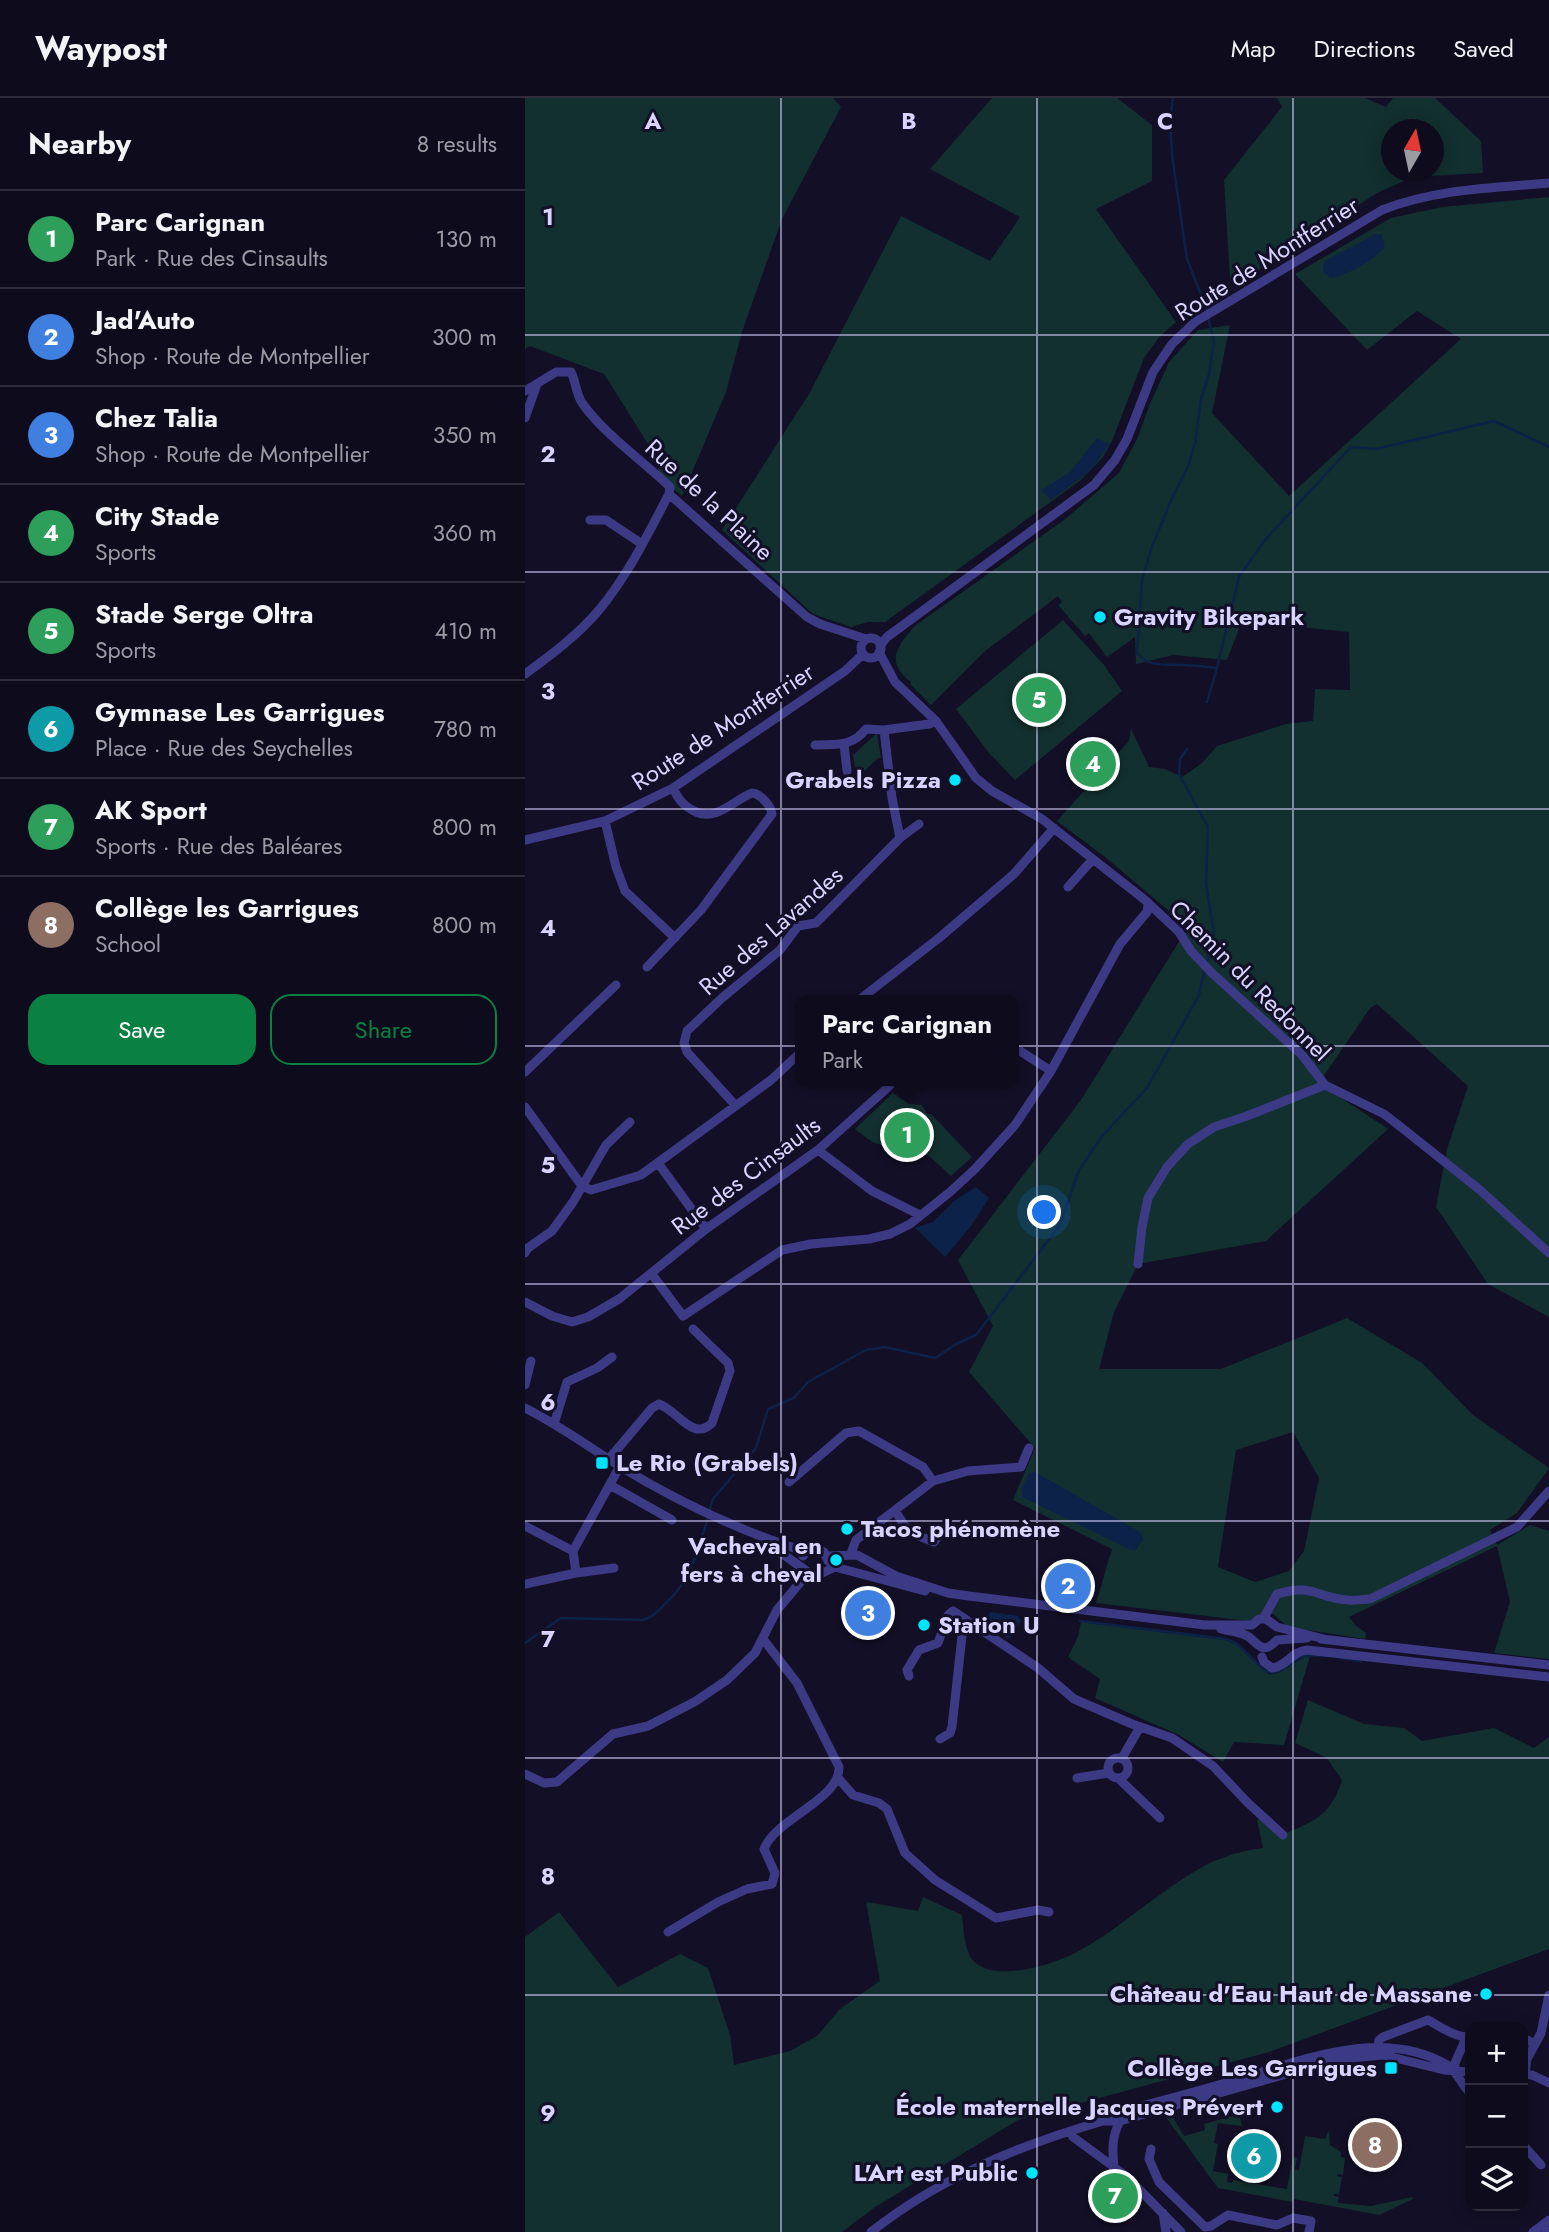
<!DOCTYPE html>
<meta charset="utf-8">
<style>
body{margin:0;font-family:Jost,sans-serif;background:#1c1929;color:#f1f3f6}
.controls{position:absolute;right:21px;bottom:21px;display:grid;overflow:hidden;border-radius:14px;box-shadow:0 4px 18px #0003}
.controls button{width:63px;height:63px;display:grid;place-items:center;padding:0;border:0;border-bottom:2px solid #2e2b3b;background:#0e0b1c;color:#f1f3f6;font:35px sans-serif}
.compass{position:absolute;left:856px;top:21px;width:63px;height:63px;border-radius:50%;background:#0e0b1c;box-shadow:0 4px 18px #0003;rotate:9deg}
.you{position:absolute;left:520px;top:1115px;width:24px;height:24px;margin:-18px;border:5px solid #fff;border-radius:50%;background:#1a73e8;box-shadow:0 0 0 10px #1a73e833}
.badge{display:grid;place-items:center;width:46px;height:46px;border-radius:50%;background:#0b8043;color:#fff;font-size:23px;font-weight:700}
.pin{position:absolute;translate:-50% -50%;border:4px solid #fff;box-shadow:0 2px 7px #0006}
.popup{position:absolute;left:270px;top:897px;width:224px;height:91px;box-sizing:border-box;display:grid;place-content:center;border-radius:14px;background:#0e0b1c;filter:drop-shadow(0 2px 5px #0005);font-size:23px;white-space:nowrap;color:#9b9ba3}
.popup b{font-size:26px;color:#f1f3f6}
.popup::after{content:'';position:absolute;left:50%;top:100%;margin-left:-14px;border:14px solid transparent;border-top-color:#0e0b1c}
.list{margin:0;padding:0;list-style:none}
h2{display:flex;justify-content:space-between;align-items:center;height:91px;margin:0;padding:0 28px;font-size:30px}
h2 small{font-size:23px;font-weight:400;color:#9b9ba3}
.list li{display:grid;grid-template-columns:46px 1fr auto;gap:21px;align-items:center;box-sizing:border-box;height:98px;padding:0 28px;border-top:2px solid #2e2b3b}
.list b{display:block;font-size:26px;white-space:nowrap}
.list p{margin:0;font-size:23px;white-space:nowrap;color:#9b9ba3}
.list em{font-size:23px;font-style:normal;color:#9b9ba3}
.actions{display:flex;gap:14px;padding:21px 28px}
.actions a{flex:1;padding:16px 0;border:2px solid #0b8043;border-radius:21px;text-align:center;font-size:24px;color:#0b8043}
.actions .main{background:#0b8043;color:#fff}
.icon{flex:none;width:38px;height:38px;fill:none;stroke:currentColor;stroke-width:2;stroke-linecap:round;stroke-linejoin:round}
.map{position:relative;flex:none;width:1024px;height:2134px;overflow:hidden}
header{display:flex;align-items:center;gap:42px;box-sizing:border-box;height:98px;padding:0 35px;background:#0e0b1c;border-bottom:2px solid #2e2b3b}
header strong{font-size:33px}
nav{display:flex;gap:38px;margin-inline-start:auto;font-size:24px}
main{display:flex}
aside{flex:1;background:#0e0b1c}
.map>svg:first-child{display:block}
.green{fill:#12302f;fill-rule:evenodd}
.water{fill:#0c2248}
.lines{fill:none;stroke-linecap:round;stroke-linejoin:round}
.stream{stroke:#0c2248;stroke-width:2.5}
.minor{stroke:#3d3a85;stroke-width:9}
.grid{fill:none;stroke:#d9d4ff;stroke-width:2;stroke-opacity:0.55}
.poi-dot{fill:#00e5ff;stroke:#130f26;stroke-width:2.5}
.labels{text-anchor:middle;stroke-width:6;stroke-linejoin:round;paint-order:stroke}
.street-label{font-size:24px;fill:#d9d4ff;stroke:#130f26}
.poi-label{font-size:24px;font-weight:bold;fill:#d9d4ff;stroke:#130f26;text-anchor:end}
.grid-label{font-size:23px;text-anchor:middle;font-weight:bold;fill:#d9d4ff;stroke:#130f26;stroke-width:6;stroke-linejoin:round;paint-order:stroke}
</style>
<header>
<strong>Waypost</strong>
<nav><a>Map</a><a>Directions</a><a>Saved</a></nav>
</header>
<main>
<aside>
<h2>Nearby<small>8 results</small></h2>
<ul class="list">
<li><span class="badge" style="background:#2e9e5b">1</span><div><b>Parc Carignan</b><p>Park · Rue des Cinsaults</p></div><em>130 m</em></li>
<li><span class="badge" style="background:#3f7fe0">2</span><div><b>Jad'Auto</b><p>Shop · Route de Montpellier</p></div><em>300 m</em></li>
<li><span class="badge" style="background:#3f7fe0">3</span><div><b>Chez Talia</b><p>Shop · Route de Montpellier</p></div><em>350 m</em></li>
<li><span class="badge" style="background:#2e9e5b">4</span><div><b>City Stade</b><p>Sports</p></div><em>360 m</em></li>
<li><span class="badge" style="background:#2e9e5b">5</span><div><b>Stade Serge Oltra</b><p>Sports</p></div><em>410 m</em></li>
<li><span class="badge" style="background:#0f9aa8">6</span><div><b>Gymnase Les Garrigues</b><p>Place · Rue des Seychelles</p></div><em>780 m</em></li>
<li><span class="badge" style="background:#2e9e5b">7</span><div><b>AK Sport</b><p>Sports · Rue des Baléares</p></div><em>800 m</em></li>
<li><span class="badge" style="background:#8d6e63">8</span><div><b>Collège les Garrigues</b><p>School</p></div><em>800 m</em></li>
</ul>
<div class="actions"><a class="main">Save</a><a>Share</a></div>
</aside>
<div class="map">
<svg width="1024" height="2134" viewBox="0 0 1024 2134">
<rect width="100%" height="100%" fill="#130f26"/>
<!-- green -->
<path class="green" d="M0,0H308L316,9L257,121L217,234L201,294L157,398L134,379L132,360L79,276L5,248L0,251Z
M467,0H592L627,27V83L571,111L651,224L634,239L619,260L587,343L578,359L556,382L360,524H343L326,529L288,516L197,432L284,296L376,118L465,163L495,119L405,71Z
M752,0H840L861,9L868,0H910L956,43L958,75L888,79L852,95L730,174L705,181L699,82L757,9ZM866,32H908V74H866Z
M1024,99V1219L963,1186L911,1109L922,1051L943,988L852,906L845,910L794,985L863,1031L741,1143L613,1166L589,1214L574,1271H696L822,1220L897,1265L948,1317L1024,1370L992,1415L965,1432L972,1447L1005,1427L1024,1433V1561L969,1555L985,1504L972,1448L824,1519L831,1528L841,1535L840,1541L763,1529L748,1516H735L724,1523L571,1505L587,1451L488,1402L510,1350L444,1274L468,1228L433,1162L556,1002L663,829L580,759L532,723L604,643L606,631L624,669L640,671L657,679L677,665L692,648L761,626L788,623L790,591L825,592L824,534L717,523L702,562L648,557L611,566L610,539L582,559L564,535L560,538L533,507L537,504L533,498L459,554L406,607L385,586L386,584C360,564 371,548 391,527L539,422L594,375L613,339L624,308L644,264L673,232L705,227L687,315L764,398L936,241L892,213L842,252L770,176L866,120L917,109ZM768,1334L794,1380L779,1453L764,1473L730,1484L693,1469L711,1352Z
M538,522L579,567L597,593L490,682L464,655L431,611Z
M352,635L356,660H353L332,680L328,657Z
M368,995L384,1006L397,1007L402,1016H406L447,1059L426,1078L403,1057L381,1055L347,1044L330,1031Z
M556,1524L700,1542L710,1546L744,1576C760,1577 769,1561 785,1558L759,1647L709,1644L698,1664L654,1637L570,1600L575,1581L543,1559L553,1539Z
M783,1602L839,1626L879,1630L897,1643L969,1630L1009,1650L1024,1639V1851L744,1954L493,2022L350,2109L317,2134H0V1839L34,1814L93,1889L155,1856L183,1870L205,1937L209,1967L265,1953L292,1938L315,1911L355,1883L341,1804L393,1813L398,1799L437,1817C438,1828 440,1851 446,1860C466,1887 527,1867 552,1854C593,1832 627,1799 667,1775C689,1761 713,1753 738,1750L732,1722L741,1717L761,1735C791,1723 807,1715 817,1682L802,1660L770,1645Z
M646,2016L659,2038L680,2032L679,2026L711,2017L715,2020L717,2028L693,2025L689,2045L693,2046L688,2073L703,2076L702,2084L707,2085L708,2082L762,2091L768,2059L772,2060L770,2071L774,2072L780,2038L800,2041L804,2032L805,2047L816,2054V2059L820,2060L818,2077L813,2076L812,2078L817,2079L814,2096H809V2098L814,2099L813,2105L846,2108L887,2099L888,2101L854,2117L769,2101L768,2104L693,2090L640,2018Z"/>
<!-- water -->
<path class="water" d="M850,136H856L860,148C850,162 823,177 806,180L799,175L798,167L800,163Z
M572,340L584,346L572,364L561,376L526,402L517,392L545,374Z
M451,1089L464,1100L446,1128L420,1159L390,1130L408,1124L429,1103Z
M510,1374L615,1434L618,1441L611,1452H606L497,1399V1390L504,1375Z
M465,1514L493,1518L496,1523L484,1541L460,1525Z"/>
<g class="lines">
<!-- stream -->
<path class="stream" d="M648,0L645,24L647,57L662,161L682,212
M692,570L714,479L739,443L826,349L851,351L969,323L1024,349
M682,604L692,570C681,569 669,567 658,567C640,566 625,570 612,555L617,483L626,451L645,405L664,366L670,345L676,301L684,276L689,243L683,219
M662,651L655,661L654,676L683,729L681,786L689,835L682,864
M184,1414L188,1401L231,1350L243,1311L269,1300L283,1284L341,1252L360,1249L410,1260L433,1245L451,1237L535,1127L554,1072L578,1037L622,990L674,897L680,870
M555,1523L701,1541L711,1545L740,1573C759,1579 764,1562 780,1558C797,1555 819,1561 836,1563
M0,1545L36,1520L117,1522C127,1520 132,1514 139,1507C166,1483 172,1454 183,1420"/>
<!-- minor -->
<path class="minor" d="M0,293L31,274H46C51,284 51,296 57,305C81,338 116,361 145,389L144,396L282,519L295,526L341,541
M0,320L12,286
M65,422H81L117,446
M336 550a10 10 0 1 1 20 0a10 10 0 1 1-20 0Z
M355,548L362,539L569,387L590,362L602,341L628,274L647,246L670,224L857,112C910,91 967,90 1024,85
M354,554L370,584L411,623L451,680L467,693L517,721L620,802L654,834L666,853L687,875L777,957L800,987L859,1016L872,1026L955,1092L1024,1155
M0,576C26,557 53,537 74,512C103,477 123,436 144,396
M359,632L367,700L375,740
M319,646L322,673
M290,647C312,646 327,649 341,631L359,632L404,626L411,623
M80,723L91,769L100,793L150,840
M0,742L80,723L148,690L320,573L338,556
M543,789L568,761
M122,869L176,812L247,716C246,708 236,696 227,695C209,702 192,723 171,714C159,708 154,703 148,690
M334,902L414,840L489,776L529,730
M489,949L526,973
M0,974L91,887
M211,1008L162,954L159,945L162,933L197,900L255,852L273,828L291,825L375,740L394,726
M0,1009L57,1088
M293,1052L347,1093L395,1117
M133,1065L181,1131
M57,1088L66,1092L116,1077L246,982L275,955
M0,1155L3,1150L27,1133L48,1104L81,1047L105,1024
M613,1166L617,1129L623,1100L642,1069L663,1046L689,1029L722,1018L800,987
M126,1175L158,1218L257,1152L286,1146L344,1141L365,1136L385,1126L425,1094L450,1071L490,1027L526,973L595,846L622,814L623,807
M0,1204L27,1218L47,1224L63,1219L94,1201L181,1131L293,1052L370,983
M0,1287L6,1263
M0,1310C34,1327 64,1349 96,1369C155,1405 215,1433 281,1454
M29,1326L42,1284L72,1270L87,1259
M84,1361L127,1310L134,1306C153,1313 168,1344 187,1325L205,1273L203,1265L168,1231
M264,1384L321,1335L334,1333L398,1369L408,1383
M85,1387L147,1422
M370,1413L384,1434L409,1444L419,1431
M0,1428L48,1453
M241,1444L287,1477L295,1476L310,1469L400,1493
M326,1455L331,1442L408,1383L443,1373L496,1369L504,1350
M278,1458C284,1450 292,1449 299,1454L303,1463
M302,1458L332,1457L371,1478L423,1495L444,1498L680,1527H727L734,1521H741L752,1529L799,1541
M51,1475L48,1453L95,1368
M0,1486L51,1475L89,1470
M428,1513L513,1570L549,1601L607,1626L647,1640L688,1668L723,1705L758,1737
M738,1521L752,1496C789,1485 791,1500 823,1502C830,1503 838,1501 845,1501L992,1429L1024,1393
M696,1531C704,1533 717,1534 724,1539C734,1547 738,1557 752,1542L782,1540
M796,1541L1024,1567
M737,1559L739,1564L747,1570C761,1569 767,1553 782,1552L1024,1579
M384,1578L382,1572L394,1552L413,1545L423,1517L428,1513
M415,1641L425,1635L427,1629L439,1520
M583 1670a10 10 0 1 1 20 0a10 10 0 1 1-20 0Z
M597,1660L615,1629
M0,1676L19,1685L32,1684L88,1636L123,1628L171,1603L202,1582L230,1555L252,1512L283,1475
M313,1680L328,1697L354,1705L362,1711L380,1755L410,1782L471,1820L513,1812L524,1814
M552,1680L584,1675
M593,1680L635,1720
M143,1834L193,1804L222,1791L247,1786L250,1775L239,1751C251,1720 315,1702 314,1669L272,1585L238,1541
M998,1940L1010,1946
M853,1949L854,1942L858,1939L903,1922C916,1929 931,1940 945,1939
M930,1972V1965L941,1940
M998,1976L1007,1977L1024,1985
M1000,1976L1002,1961L1016,1935L1024,1897
M578,2023H595L814,1961L858,1957L919,1972L945,1974
M545,2033L548,2039L601,2078L656,2134
M998,2047L1016,2067
M626,2051L624,2061L634,2084L680,2129L686,2128L703,2117L752,2127L768,2120L786,2123L784,2134
M589,2069C587,2051 587,2038 595,2023
M638,2115L641,2134
M346,2134C414,2080 495,2047 578,2023L584,2017C627,2005 671,1994 714,1981C779,1962 857,1929 922,1967C932,1973 936,1986 945,1995
M1008,2134L1024,2122
M1021,2134L1024,2133"/>
</g>
<!-- grid -->
<path class="grid" d="M256,0V2134M512,0V2134M768,0V2134M0,237H1024M0,474H1024M0,711H1024M0,948H1024M0,1186H1024M0,1423H1024M0,1660H1024M0,1897H1024"/>
<!-- markers -->
<g class="poi-dot">
<circle cx="575" cy="519" r="7"/>
<circle cx="430" cy="682" r="7"/>
<rect x="70" y="1358" width="14" height="14" rx="3.5"/>
<circle cx="322" cy="1431" r="7"/>
<circle cx="311" cy="1462" r="7"/>
<circle cx="399" cy="1527" r="7"/>
<circle cx="961" cy="1896" r="7"/>
<rect x="859" y="1963" width="14" height="14" rx="3.5"/>
<circle cx="752" cy="2009" r="7"/>
<circle cx="507" cy="2075" r="7"/>
</g>
<g class="labels">
<!-- street labels -->
<g class="street-label">
<text transform="translate(742 161) rotate(-32)" y="8">Route de Montferrier</text>
<text transform="translate(184 402) rotate(43)" y="8">Rue de la Plaine</text>
<text transform="translate(198 629) rotate(-33)" y="8">Route de Montferrier</text>
<text transform="translate(246 833) rotate(-41)" y="8">Rue des Lavandes</text>
<text transform="translate(725 883) rotate(45)" y="8">Chemin du Redonnel</text>
<text transform="translate(221 1078) rotate(-37)" y="8">Rue des Cinsaults</text>
</g>
<!-- poi labels -->
<g class="poi-label">
<text x="589" y="527" text-anchor="start">Gravity Bikepark</text>
<text x="416" y="690">Grabels Pizza</text>
<text x="91" y="1373" text-anchor="start">Le Rio (Grabels)</text>
<text x="336" y="1439" text-anchor="start">Tacos phénomène</text>
<text x="297" y="1456">Vacheval en<tspan x="297" dy="28">fers à cheval</tspan></text>
<text x="413" y="1535" text-anchor="start">Station U</text>
<text x="947" y="1904">Château d'Eau Haut de Massane</text>
<text x="852" y="1978">Collège Les Garrigues</text>
<text x="738" y="2017">École maternelle Jacques Prévert</text>
<text x="493" y="2083">L'Art est Public</text>
</g>
</g>
<g class="grid-label">
<text x="128" y="31">A</text>
<text x="384" y="31">B</text>
<text x="640" y="31">C</text>
<text x="23" y="127">1</text>
<text x="23" y="364">2</text>
<text x="23" y="601">3</text>
<text x="23" y="838">4</text>
<text x="23" y="1075">5</text>
<text x="23" y="1312">6</text>
<text x="23" y="1549">7</text>
<text x="23" y="1786">8</text>
<text x="23" y="2023">9</text>
</g>
</svg>
<div class="controls">
<button>+</button>
<button>−</button>
<button><svg class="icon" aria-label="layers" viewBox="0 0 24 24"><path d="M12 4l9 5-9 5-9-5zM3 14l9 5 9-5"/></svg></button>
</div>
<svg class="compass" viewBox="-18 -18 36 36"><path d="M0-13l5 13h-10z" fill="#e53935"/><path d="M0 13l5-13h-10z" fill="#9b9ba3"/></svg>
<div class="you"></div>
<div class="pin badge" style="left:382px;top:1037px;background:#2e9e5b">1</div>
<div class="popup"><b>Parc Carignan</b>Park</div>
<div class="pin badge" style="left:543px;top:1488px;background:#3f7fe0">2</div>
<div class="pin badge" style="left:343px;top:1515px;background:#3f7fe0">3</div>
<div class="pin badge" style="left:568px;top:666px;background:#2e9e5b">4</div>
<div class="pin badge" style="left:514px;top:602px;background:#2e9e5b">5</div>
<div class="pin badge" style="left:729px;top:2058px;background:#0f9aa8">6</div>
<div class="pin badge" style="left:590px;top:2098px;background:#2e9e5b">7</div>
<div class="pin badge" style="left:850px;top:2047px;background:#8d6e63">8</div>
</div>
</main>
